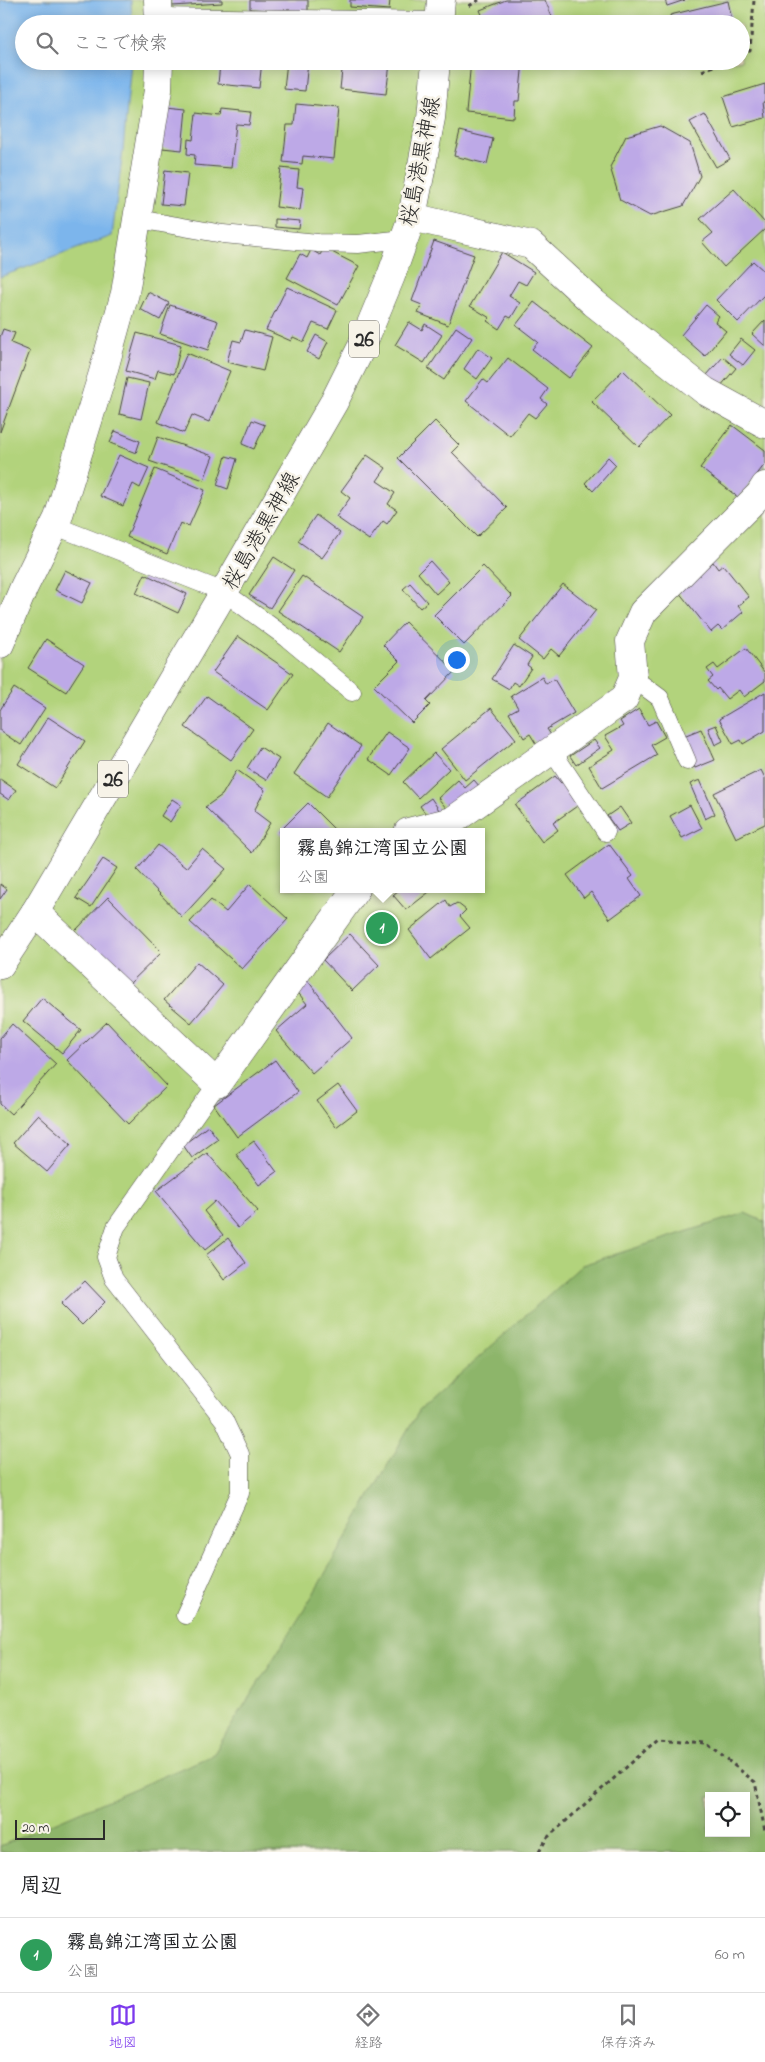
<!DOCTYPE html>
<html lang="ja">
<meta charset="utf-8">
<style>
body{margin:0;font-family:"Indie Flower","Klee One",sans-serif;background:#f2f2f2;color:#202124}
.controls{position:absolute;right:15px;bottom:15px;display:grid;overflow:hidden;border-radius:0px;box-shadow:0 2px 12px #0003}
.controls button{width:45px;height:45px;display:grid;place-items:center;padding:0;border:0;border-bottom:1px solid #e0e0e0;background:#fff;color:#202124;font:25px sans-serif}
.scale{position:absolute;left:15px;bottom:12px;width:90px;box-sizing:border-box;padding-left:5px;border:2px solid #2b2b2b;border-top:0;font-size:14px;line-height:18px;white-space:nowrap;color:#2b2b2b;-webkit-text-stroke:4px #f7f3e8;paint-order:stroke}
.you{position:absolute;left:456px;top:659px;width:18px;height:18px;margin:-12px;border:4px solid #fff;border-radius:50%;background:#1a73e8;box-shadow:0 0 0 8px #1a73e833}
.badge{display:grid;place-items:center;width:32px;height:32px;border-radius:50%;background:#7c3aed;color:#fff;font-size:16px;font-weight:700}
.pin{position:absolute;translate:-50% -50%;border:2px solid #fff;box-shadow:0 1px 5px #0006}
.popup{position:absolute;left:280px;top:828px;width:205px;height:65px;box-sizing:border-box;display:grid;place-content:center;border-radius:0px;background:#fff;filter:drop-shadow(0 1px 4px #0005);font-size:16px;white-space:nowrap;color:#757577}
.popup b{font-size:19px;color:#202124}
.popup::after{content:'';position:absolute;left:50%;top:100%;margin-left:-10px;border:10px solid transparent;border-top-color:#fff}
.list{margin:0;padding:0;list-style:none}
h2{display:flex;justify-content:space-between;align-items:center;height:65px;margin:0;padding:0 20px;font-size:21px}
h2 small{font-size:16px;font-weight:400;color:#757577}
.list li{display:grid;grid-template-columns:32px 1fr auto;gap:15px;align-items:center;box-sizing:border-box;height:75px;padding:0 20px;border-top:1px solid #e0e0e0}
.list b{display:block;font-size:19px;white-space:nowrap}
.list p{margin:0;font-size:16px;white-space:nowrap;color:#757577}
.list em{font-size:16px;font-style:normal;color:#757577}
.icon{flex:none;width:28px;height:28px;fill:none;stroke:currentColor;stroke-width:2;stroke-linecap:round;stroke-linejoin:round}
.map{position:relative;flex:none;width:765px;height:1852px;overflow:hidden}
.search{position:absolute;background:#fff;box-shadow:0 2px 12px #0003;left:15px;right:15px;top:15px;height:55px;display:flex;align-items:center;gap:12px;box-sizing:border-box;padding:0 18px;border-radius:28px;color:#757577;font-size:19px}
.sheet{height:140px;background:#fff}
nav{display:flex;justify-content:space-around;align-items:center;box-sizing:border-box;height:70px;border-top:1px solid #e0e0e0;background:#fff;font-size:14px;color:#757577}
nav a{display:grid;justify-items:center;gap:2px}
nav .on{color:#7c3aed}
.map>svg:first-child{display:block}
.green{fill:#b2d37b;stroke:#6e7f53;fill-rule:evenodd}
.forest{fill:#8db56b;stroke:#5c704b;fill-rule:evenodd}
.water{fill:#7cb5ec;stroke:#54708c}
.building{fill:#bda9e7}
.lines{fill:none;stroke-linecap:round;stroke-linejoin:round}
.lane-casing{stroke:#494642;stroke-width:19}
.street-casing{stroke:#494642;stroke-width:29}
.primary-casing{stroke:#494642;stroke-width:29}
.path{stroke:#494642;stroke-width:3;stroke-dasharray:4 4;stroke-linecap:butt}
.lane{stroke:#fff;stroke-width:18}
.street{stroke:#fff;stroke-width:28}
.primary{stroke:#fff;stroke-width:28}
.labels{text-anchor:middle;stroke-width:5;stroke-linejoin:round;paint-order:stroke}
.shield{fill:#f7f3e8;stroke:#686764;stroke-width:1}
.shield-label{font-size:21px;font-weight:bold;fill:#2b2b2b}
.street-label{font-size:22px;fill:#2b2b2b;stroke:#f7f3e8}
</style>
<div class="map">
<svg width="765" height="1852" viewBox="0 0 765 1852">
<rect width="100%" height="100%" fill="#f7f3e8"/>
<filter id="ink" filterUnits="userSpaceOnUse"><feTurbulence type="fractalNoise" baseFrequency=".02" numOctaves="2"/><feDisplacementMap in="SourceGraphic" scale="10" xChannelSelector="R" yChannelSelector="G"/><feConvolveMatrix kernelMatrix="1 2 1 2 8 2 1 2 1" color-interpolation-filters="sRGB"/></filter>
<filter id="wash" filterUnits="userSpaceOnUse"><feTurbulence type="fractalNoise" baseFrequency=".0096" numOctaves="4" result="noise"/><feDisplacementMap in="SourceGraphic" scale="20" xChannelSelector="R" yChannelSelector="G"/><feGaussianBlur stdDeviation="1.12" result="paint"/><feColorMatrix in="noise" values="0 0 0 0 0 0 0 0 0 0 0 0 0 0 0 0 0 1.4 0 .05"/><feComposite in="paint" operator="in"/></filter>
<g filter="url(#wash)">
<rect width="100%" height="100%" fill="#f1e0c2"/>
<!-- green -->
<path class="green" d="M0,0H765V1852H0ZM24,24H741V61H24ZM283,832H481V889H283ZM709,1796H746V1833H709Z"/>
<!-- forest -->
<path class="forest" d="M745,1213L765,1222V1852H0V1846L213,1755L304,1610L419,1411L582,1265ZM709,1796H746V1833H709Z"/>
<!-- water -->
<path class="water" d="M0,0H131L132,24H24V61H131L123,151L112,236L0,277Z"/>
<g id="blocks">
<!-- building -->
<path class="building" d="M171,0H222V3L172,6Z
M250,0H308V11L250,9Z
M350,0H390L389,10L350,7Z
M506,0H545L555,24H486L480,10Z
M665,0H685L667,6Z
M728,1L733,24H672L670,15Z
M208,61H262L259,88L218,84L220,64L208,63Z
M287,61H308L305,91L284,89Z
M343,61H404V65L390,64L386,94L340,89Z
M471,61H523L519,101H515L514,118L466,113Z
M765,84V102H763L765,118L733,127L723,97Z
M296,104L339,108L334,159L303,156L302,164L283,162L287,125H294Z
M166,107L186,109L182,150L162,148Z
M222,109L251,112L249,125L236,124L231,168L194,165L195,155L187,154L188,139L193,140L196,113L221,116Z
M705,114L730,159L716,167L690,122Z
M660,126L690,143L700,176L683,206L650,216L620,200L610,167L626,136Z
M460,131L493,139L487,164L454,156Z
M281,168L299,170L297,187L303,188L300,210L276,207Z
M165,170L188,173L184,206L161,204Z
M734,189L765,223V229L724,267L702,242L713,233L700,219Z
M275,219L300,221L299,229L275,227Z
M434,241L474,255L448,325L418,313L422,305L412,301Z
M324,248L359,266L338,305L287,278L300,254L307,258L311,250L320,255Z
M502,252L534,272L526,285L518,281L509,296L520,303L511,318L507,316L499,329L487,321L490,318L470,306Z
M753,261L765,272V294L738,322L716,300Z
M287,287L337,310L328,329L313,323L304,342L293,337L291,341L266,330Z
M148,292L169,303L160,320L140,309Z
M534,302L593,348L569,378L532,349L538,342L516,325Z
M170,305L218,321L208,350L160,334Z
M706,305L719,316L715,322L726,331L705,356L681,335Z
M765,320V346L752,334Z
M409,322L422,330L425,324L442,335L424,363L395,345Z
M456,327L472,338L444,380L428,369Z
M3,329L15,333L11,343L30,351L0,432V337Z
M245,330L272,337L263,371L227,362L233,340L241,342Z
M137,333L181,345L174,374L158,370L155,379L126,371Z
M316,335L328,342L319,359L307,352Z
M741,339L755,350L743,365L729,354Z
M478,348L492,358L477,379L464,369Z
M187,353L230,371L209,422L192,415L184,433L158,422Z
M723,357L736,368L720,387L706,376Z
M508,358L548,389L541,399L547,404L535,418L528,413L510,436L466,401L483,379L488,383Z
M623,370L670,415L639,447L592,402Z
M127,378L149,383L141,419L119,414Z
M252,420L265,425L254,449L242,444Z
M435,421L459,445L452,452L507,508L477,537L398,458Z
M732,425L765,450V464L739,498L700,468Z
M115,431L140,441L136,453L110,443Z
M158,437L213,456L204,480L149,461Z
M119,455L149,468L140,488L133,484L123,506L100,496Z
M367,455L386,468L377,481L395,493L388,504L397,510L387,524L383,521L369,540L336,517L350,498L341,491Z
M226,456L237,459L228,489L217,485Z
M608,457L616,465L593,491L585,483Z
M155,469L205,490L189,526L180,523L167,554L127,537Z
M316,515L340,533L322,558L298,541Z
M274,557L294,570L270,608L249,595Z
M430,561L449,582L436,594L418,573Z
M713,562L718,569L723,565L749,597L738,606L743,612L722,630L718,626L711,632L678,591Z
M483,566L512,596L464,645L434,615Z
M65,570L92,583L82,603L55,590Z
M145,574L187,594L178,613L136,593Z
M302,576L363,617L339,652L278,611Z
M410,583L427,602L420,608L403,589Z
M563,584L596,610L559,656L551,649L543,659L519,640Z
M405,622L455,671L426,701L430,705L412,723L374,686L399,661L383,645Z
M238,636L293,674L268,710L213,672Z
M46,639L84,664L66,692L28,668Z
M514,645L532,657L527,665L531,668L519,686L513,682L509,689L492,679Z
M746,648L765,673V681L744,697L739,690L727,699L718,688L716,690L708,681L713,677L707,669L714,664L718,669Z
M542,677L546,684L554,679L574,713L547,729L553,738L538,747L530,734L524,738L509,713L518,708L511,696Z
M14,688L45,708L21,745L0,731V710Z
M765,692V731L743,744L741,740L733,744L719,719Z
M207,696L253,729L231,760L185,727Z
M491,708L516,739L465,780L441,749Z
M639,709L648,725L656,721L665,737L651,745L657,755L602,788L589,766L614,750L605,736L623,726L620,721Z
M48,717L85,741L55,788L18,764Z
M328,723L361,746L327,797L294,774Z
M716,725L723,741L715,745L708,728Z
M701,729L715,760L695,768L681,737Z
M387,732L410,748L391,775L368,759Z
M594,740L600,748L576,765L570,756Z
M260,747L279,759L266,780L247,768Z
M434,753L449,769L418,798L403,782Z
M237,770L265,790L254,811L270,823L252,853L205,807L222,795Z
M761,770L765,778V824L736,838L714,793Z
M555,776L561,783L564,781L580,804L553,823L558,830L542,842L515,805Z
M0,779L16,790L9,800L0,794Z
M458,780L465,788L474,780L480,787L451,814L438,798Z
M700,780L715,814L705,819L690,784Z
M431,798L439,810L428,817L420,806Z
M172,799L181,805L170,822L161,816Z
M308,803L337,832H283V835L279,832Z
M690,805L702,828L682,838L670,816Z
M620,807L631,823L618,831L607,816Z
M609,844L633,876L629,879L641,896L610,919L591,892L584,898L567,875Z
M158,845L186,868L202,849L226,869L182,917L137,870Z
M103,859L117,868L91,907L76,898Z
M0,884L7,889L0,899Z
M250,884L288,919L242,969L190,922L211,900L226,912Z
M400,889H433L406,910L393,895Z
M108,897L162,952L127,986L74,932Z
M446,900L450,907L457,903L466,910L460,916L470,928L431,959L409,930Z
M350,934L379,965L352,991L323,960Z
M197,962L223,985L191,1023L164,1000Z
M308,981L352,1038L312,1073L276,1031L307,1004L296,990Z
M42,998L81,1030L62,1053L23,1021Z
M107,1022L167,1086L128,1124L67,1060Z
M12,1024L56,1064L11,1114L0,1104V1038Z
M275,1060L298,1092L237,1137L214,1105Z
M338,1085L357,1111L336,1127L317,1101Z
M38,1115L71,1144L47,1172L13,1143Z
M208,1126L218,1139L192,1158L183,1145Z
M254,1141L277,1172L259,1185L236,1154Z
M207,1153L258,1211L238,1228L215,1201L204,1211L223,1235L205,1250L156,1191Z
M228,1238L246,1263L224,1280L206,1255Z
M85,1281L105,1302L82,1325L61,1304Z"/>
</g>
</g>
<g filter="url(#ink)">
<use href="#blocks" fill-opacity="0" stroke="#494642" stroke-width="1"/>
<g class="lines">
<!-- lane casing -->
<g class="lane-casing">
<path id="lane" d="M159,17L439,21
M138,219L223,234L318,243L358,244L404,239
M53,525L224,592L287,638L352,692
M633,678L660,698L687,761
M552,751L606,832
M185,1615L240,1493V1454L224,1420L114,1279L106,1257L116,1227L217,1084"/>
</g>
<!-- street casing -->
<g class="street-casing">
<path id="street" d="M158,0L159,24
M412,217L531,245L594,303L705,391L765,424
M0,644L24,587L58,518L102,376L125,293L158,90L159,61
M408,832L452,821L624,699L633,678L630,641L643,612L760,494L765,486
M35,912L217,1084L356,889"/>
</g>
<!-- primary casing -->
<g class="primary-casing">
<path id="primary" d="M439,24L441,0
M0,965L35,912L224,592L334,402L361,348L391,276L412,217L431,118L436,61"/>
</g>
<!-- path -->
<path class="path" d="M469,6L479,0
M741,55L750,51L754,0
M702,71L726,61
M539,1852L547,1838L658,1739L706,1743L755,1782L765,1831"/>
<!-- lane -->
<use href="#lane" class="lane"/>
<!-- street -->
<use href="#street" class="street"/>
<!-- primary -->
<use href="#primary" class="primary"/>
</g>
</g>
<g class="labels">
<!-- shield labels -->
<g class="shield">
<rect x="349" y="320.5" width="30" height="37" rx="4"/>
<rect x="98" y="760.5" width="30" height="37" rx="4"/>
</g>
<g class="shield-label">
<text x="364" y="346">26</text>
<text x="113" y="786">26</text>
</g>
<!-- street labels -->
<g class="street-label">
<text transform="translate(419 161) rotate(-79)" y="8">桜島港黒神線</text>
<text transform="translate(260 530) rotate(-60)" y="8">桜島港黒神線</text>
</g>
</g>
</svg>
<div class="controls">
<button><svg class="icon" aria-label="locate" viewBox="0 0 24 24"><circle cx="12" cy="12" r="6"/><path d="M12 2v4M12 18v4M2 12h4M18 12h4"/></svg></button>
</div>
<div class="scale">20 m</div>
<div class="you"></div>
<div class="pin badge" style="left:382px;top:928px;background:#2e9e5b">1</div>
<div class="popup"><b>霧島錦江湾国立公園</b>公園</div>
<div class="search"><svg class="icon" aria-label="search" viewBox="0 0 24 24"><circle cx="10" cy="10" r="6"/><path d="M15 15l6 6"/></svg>ここで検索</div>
</div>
<section class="sheet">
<h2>周辺<small></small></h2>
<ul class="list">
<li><span class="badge" style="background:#2e9e5b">1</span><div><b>霧島錦江湾国立公園</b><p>公園</p></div><em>60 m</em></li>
</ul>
</section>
<nav>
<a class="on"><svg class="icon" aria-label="map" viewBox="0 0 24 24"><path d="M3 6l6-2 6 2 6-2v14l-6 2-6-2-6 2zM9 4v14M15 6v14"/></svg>地図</a>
<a><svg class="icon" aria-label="directions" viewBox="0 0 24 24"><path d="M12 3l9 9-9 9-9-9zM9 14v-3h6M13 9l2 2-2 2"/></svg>経路</a>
<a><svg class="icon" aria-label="saved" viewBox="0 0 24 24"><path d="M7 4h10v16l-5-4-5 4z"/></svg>保存済み</a>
</nav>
